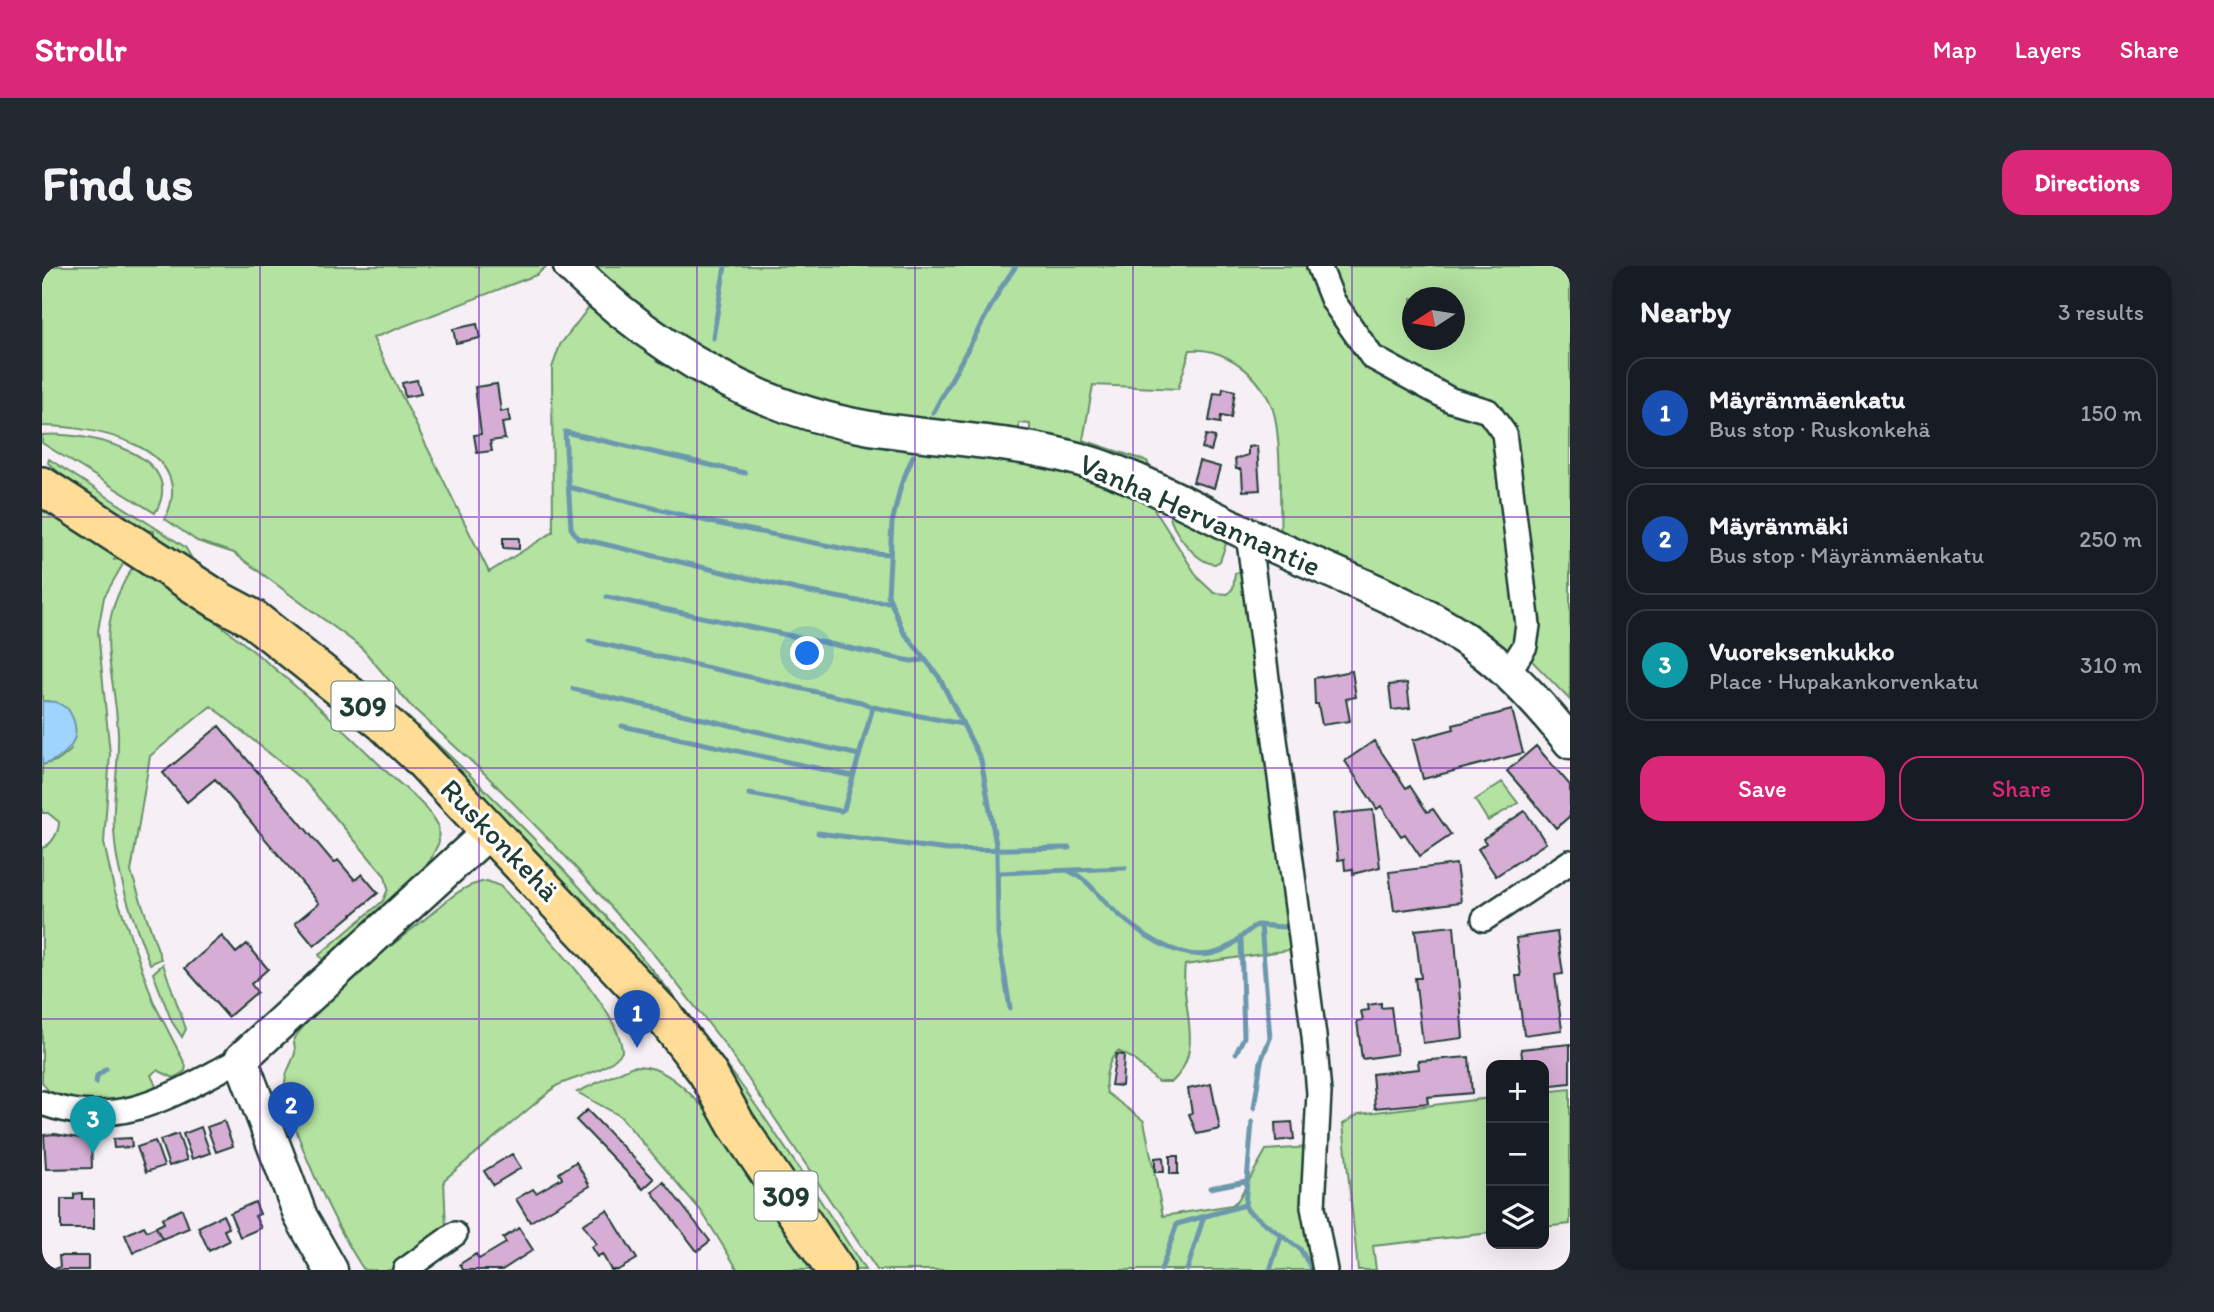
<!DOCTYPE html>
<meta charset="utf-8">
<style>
body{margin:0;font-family:Itim,sans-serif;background:#242831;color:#f1f3f6}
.controls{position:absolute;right:21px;bottom:21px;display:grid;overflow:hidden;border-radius:14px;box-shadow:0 7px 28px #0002}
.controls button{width:63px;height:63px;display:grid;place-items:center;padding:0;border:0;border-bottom:2px solid #363941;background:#171b24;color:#f1f3f6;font:35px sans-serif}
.compass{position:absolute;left:1360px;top:21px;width:63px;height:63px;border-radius:50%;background:#171b24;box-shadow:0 7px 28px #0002;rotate:258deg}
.you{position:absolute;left:766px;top:388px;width:24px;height:24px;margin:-18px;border:5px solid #fff;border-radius:50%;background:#1a73e8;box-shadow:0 0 0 10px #1a73e833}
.badge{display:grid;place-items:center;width:46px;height:46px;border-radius:50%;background:#db2777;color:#fff;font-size:23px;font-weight:700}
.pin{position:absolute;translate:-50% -58px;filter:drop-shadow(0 2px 4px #0008)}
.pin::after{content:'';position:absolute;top:37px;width:24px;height:21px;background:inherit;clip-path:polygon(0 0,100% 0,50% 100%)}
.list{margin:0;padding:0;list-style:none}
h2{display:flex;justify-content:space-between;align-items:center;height:91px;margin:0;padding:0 28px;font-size:30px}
h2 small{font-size:23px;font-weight:400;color:#9ea1a6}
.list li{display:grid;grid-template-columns:46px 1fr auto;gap:21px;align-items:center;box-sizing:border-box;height:112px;margin:0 14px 14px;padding:0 14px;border:2px solid #363941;border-radius:21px}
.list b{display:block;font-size:26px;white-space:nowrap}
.list p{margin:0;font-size:23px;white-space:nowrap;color:#9ea1a6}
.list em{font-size:23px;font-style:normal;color:#9ea1a6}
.actions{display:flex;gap:14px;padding:21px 28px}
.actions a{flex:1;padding:16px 0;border:2px solid #db2777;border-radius:21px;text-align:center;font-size:24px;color:#db2777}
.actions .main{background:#db2777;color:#fff}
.icon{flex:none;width:38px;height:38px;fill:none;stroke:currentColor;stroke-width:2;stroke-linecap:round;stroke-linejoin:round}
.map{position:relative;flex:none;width:1528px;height:1004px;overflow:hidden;border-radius:21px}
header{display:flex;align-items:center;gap:42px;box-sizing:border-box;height:98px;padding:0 35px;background:#db2777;color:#fff}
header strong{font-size:33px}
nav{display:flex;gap:38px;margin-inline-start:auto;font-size:24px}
.intro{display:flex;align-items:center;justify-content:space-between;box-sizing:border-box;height:168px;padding:0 42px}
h1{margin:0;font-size:49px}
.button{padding:18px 32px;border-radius:21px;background:#db2777;color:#fff;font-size:24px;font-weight:700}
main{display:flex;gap:42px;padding:0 42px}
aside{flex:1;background:#171b24;border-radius:21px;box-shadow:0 7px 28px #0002}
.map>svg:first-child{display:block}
.green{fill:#b3e2a1;stroke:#69906a;stroke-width:2;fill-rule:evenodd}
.water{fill:#9fd4fe;stroke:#6c98ad;stroke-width:2}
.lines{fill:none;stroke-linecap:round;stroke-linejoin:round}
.stream{stroke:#6c98ad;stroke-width:5}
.building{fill:#d6add4;stroke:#1f3d34;stroke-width:2}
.street-casing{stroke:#1f3d34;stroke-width:28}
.secondary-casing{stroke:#1f3d34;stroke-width:37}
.primary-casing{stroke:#1f3d34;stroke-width:42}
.street{stroke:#fff;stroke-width:23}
.secondary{stroke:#fff;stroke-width:32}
.primary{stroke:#ffdd96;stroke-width:37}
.grid{fill:none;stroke:#7b2cbf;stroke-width:2;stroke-opacity:0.55}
.labels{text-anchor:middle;stroke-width:6;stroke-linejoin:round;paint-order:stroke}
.shield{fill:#fff;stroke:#627771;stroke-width:2}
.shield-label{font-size:28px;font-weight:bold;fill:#1f3d34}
.street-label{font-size:30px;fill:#1f3d34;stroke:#fff}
</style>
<header>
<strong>Strollr</strong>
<nav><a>Map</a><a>Layers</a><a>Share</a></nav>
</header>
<div class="intro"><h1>Find us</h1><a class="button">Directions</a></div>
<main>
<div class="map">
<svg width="1528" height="1004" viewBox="0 0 1528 1004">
<rect width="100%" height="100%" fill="#f7eff6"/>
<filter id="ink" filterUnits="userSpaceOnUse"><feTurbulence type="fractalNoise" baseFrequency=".0143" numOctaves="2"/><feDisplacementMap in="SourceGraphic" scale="14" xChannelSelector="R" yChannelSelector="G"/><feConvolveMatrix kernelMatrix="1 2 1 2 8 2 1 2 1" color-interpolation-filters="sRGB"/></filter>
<g filter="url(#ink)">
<!-- green -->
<path class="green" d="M0,0H505L494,9L331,72L447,306L511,266L510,102L518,79L551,36L644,105L1025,203L1107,235L1157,313L1172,327L1186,328L1191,322L1193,307L1201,306L1255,683L1143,699C1137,739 1165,782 1130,816H1116L1090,792L1076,785C1066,794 1061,814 1065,827L1102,855L1121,950L1190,939L1196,934L1224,884L1267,881L1277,1004H835L684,780L613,690L525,592L443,508L367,438L319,381L192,287L155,275L123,253C159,179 49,160 0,160Z
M541,0H1272L1316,78L1450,161L1480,353L1469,386L1239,271C1237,234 1240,194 1234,157C1229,118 1188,80 1148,84L1136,123L1051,119L1041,174L1105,195L1114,214L988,168V158L977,157V167L821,148V144L814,143L812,147L695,110Z
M1284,0H1528V434L1490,395L1493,374L1471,172L1330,81ZM1370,32H1412V74H1370Z
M0,169C40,165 149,187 113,247L0,177Z
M7,193L143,281L149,291H140L111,272L112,265L97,264L40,226L6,197Z
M0,236L83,290L71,294L84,293L62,331L56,365L68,488L62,577L72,623L112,737L144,800L143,805L132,812L115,804L109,809L114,820C84,842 45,837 10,830L0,816V582C10,579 17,566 17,556L6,547H0V499L17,494L29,484L7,435H0Z
M1127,246L1176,267L1184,278L1178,295L1173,298C1154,297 1129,264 1127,246Z
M92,299C184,357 267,428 344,505C360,521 385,538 396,559L397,576L388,595L286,701L277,689L341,635L346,623L343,610L264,517L169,440L108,490L89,606L119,693L108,698C92,655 74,611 72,564C70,532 77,501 76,468C73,396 48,367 92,299Z
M366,451C470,546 569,648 655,760C716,838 770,920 823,1004H809L362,452Z
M1460,516L1476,537L1446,555L1433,534Z
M445,615L458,620C488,652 580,744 580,786C565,806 535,810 514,820L402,914L404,961L352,1004H322C296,965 246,863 243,817C243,805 250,798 253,787C254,782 251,777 252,772C294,719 331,694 383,653C403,637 418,619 445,615Z
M121,698L144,763L140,771L130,756L111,707Z
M591,800C599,800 609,801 617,805C668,827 743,955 776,1004H696L660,946L578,850L535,826Z
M1528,823V958L1502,961V826Z
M1449,832V967L1331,980L1334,1004H1316L1301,858L1317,848Z"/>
<!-- water -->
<path class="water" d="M0,435L14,436L26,443C44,471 27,490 0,499Z"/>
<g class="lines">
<!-- stream -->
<path class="stream" d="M671,72L683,0
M891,147L959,22L974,0
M871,190L859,219L850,257L846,329L861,365L897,411L939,494L955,584L956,669L968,742
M703,207L523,166L529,262L536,272L757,324L816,335L848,336
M526,221L673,257L818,286L847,288
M565,331L869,395L882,394
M547,375L819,436L831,441
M531,423L817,489
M580,460L811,510
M707,528L799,545L802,543L831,441L920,458
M776,567L906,584L1027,582
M1027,605C1046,613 1053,626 1067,640C1094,665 1141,702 1181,684C1195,678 1202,666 1215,659L1242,661
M956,607L1083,602
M1194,787L1202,771L1199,674
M54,817L55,810L64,803
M1212,842L1219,795L1228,772L1219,659
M1168,922L1204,915
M1203,939L1206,945L1258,983L1271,1004
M1119,1004L1135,958L1203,939L1210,856
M1145,1004L1162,950
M1228,1004L1239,971"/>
</g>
<!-- building -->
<path class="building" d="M435,58L438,72L414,77L411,63Z
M375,114L379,128L363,131L360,117Z
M455,118L459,146L466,144L468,156L460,157L463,173L448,175L450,185L435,187L432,169L439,168L433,121Z
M1181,122L1193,125L1189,152L1179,150L1178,157L1167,155L1172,127L1180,128Z
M1164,169L1173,171L1169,185L1160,182Z
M1215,180L1218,224L1201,225L1200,207L1198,203H1194L1193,193L1206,189V181Z
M1157,195L1178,201L1172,222L1151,216Z
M461,272H477V283L461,282Z
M1310,405L1314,431L1304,433L1308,455L1280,459L1276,438H1273L1272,412Z
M1365,417L1368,442L1350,444L1347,419Z
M1470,444L1481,487L1381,513L1371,474L1412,463L1411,459Z
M177,460L292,597L296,594L313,614L320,608L336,627L272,680L253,657L277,637L173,513L145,536L121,507Z
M1332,475L1364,522L1368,520L1385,546L1391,543L1409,569L1378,590L1363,568L1359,570L1339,540L1335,543L1303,495Z
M1494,480L1528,519V550L1514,562L1465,505Z
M1331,544L1338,601L1311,608V603L1303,604L1302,593L1296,594L1291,548Z
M1483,545L1504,577L1454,610L1436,583L1444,577L1441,573Z
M1414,598L1419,636L1352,645L1347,606Z
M1412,660L1421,772L1381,777L1373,712H1379L1373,664Z
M1515,666L1521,708L1513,709L1520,764L1482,769L1474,710H1479L1474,672Z
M180,670L194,687L205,678L226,703L209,718L215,726L186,751L143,702Z
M1339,737V742L1349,741L1355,788L1320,793L1315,755L1321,754L1319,745L1327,744L1326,739Z
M1528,778V817L1502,820V799H1481L1479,783Z
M1074,788L1082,789L1080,820L1069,819Z
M1427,791L1430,827L1385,831L1386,837L1333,842L1330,808L1377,803L1376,795Z
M1169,818L1178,863L1155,868L1147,848L1150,847L1146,823Z
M545,844L612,913L601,923L534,854Z
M182,855L191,880L174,886L165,861Z
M1250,856L1252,873L1234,875L1233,857Z
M159,861L168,887L150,893L141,868Z
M13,868L49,874L50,902L4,903L2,869Z
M136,868L145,894L127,900L118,874Z
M89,872L90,881L72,882L71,873Z
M113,875L122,900L104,906L95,881Z
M470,888L479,902L451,919L442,905Z
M1128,890H1136V908H1128Z
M1121,891L1122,906H1113V892Z
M534,896L548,920L488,956L474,933L491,923L494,927L520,912L517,907Z
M622,916L668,975L655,985L610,926Z
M40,927V933H52V963H19V933H32V928Z
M213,936L218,948L213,950L219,962L198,971L188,947Z
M140,943L147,962L120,973L114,961L122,957L120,952Z
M565,944L595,993L576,1004H569L560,988L555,991L549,981L554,978L541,958Z
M181,949L187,962L182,964L187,975L167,985L156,961Z
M102,960L105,965L114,961L120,973L91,987L83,969Z
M477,962L491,984L460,1004H421L418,998L434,988L437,993L464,977L461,972Z
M17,990H46V1004H11L18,1001Z"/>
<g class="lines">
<!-- street casing -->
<g class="street-casing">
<path id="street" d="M1277,0L1291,35L1330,91L1409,134L1446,145L1462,167L1486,359L1483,380L1466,407
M1206,268L1272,770L1277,827L1271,941L1283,1004
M1442,653L1528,596
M0,837C79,866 131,828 199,793
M363,1004L413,968"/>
</g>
<!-- secondary casing -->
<g class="secondary-casing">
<path id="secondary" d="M528,0C612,82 711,142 828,162C892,172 957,174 1020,189C1086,204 1147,240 1208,269C1278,303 1357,329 1423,373C1464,400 1498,438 1528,476
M289,1004L259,951L199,793L449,564"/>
</g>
<!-- primary casing -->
<g class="primary-casing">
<path id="primary" d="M0,220L178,335L210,352L341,456L378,491L621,749L665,806L694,858L793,1004"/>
</g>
<!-- street -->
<use href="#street" class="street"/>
<!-- secondary -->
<use href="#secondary" class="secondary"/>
<!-- primary -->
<use href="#primary" class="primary"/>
</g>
</g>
<!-- grid -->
<path class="grid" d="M218,0V1004M437,0V1004M655,0V1004M873,0V1004M1091,0V1004M1310,0V1004M0,251H1528M0,502H1528M0,753H1528"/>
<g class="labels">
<!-- shield labels -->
<g class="shield">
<rect x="289.5" y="415.5" width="63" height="49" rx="5"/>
<rect x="712.5" y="905.5" width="63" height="49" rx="5"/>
</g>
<g class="shield-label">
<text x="321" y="450">309</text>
<text x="744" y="940">309</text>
</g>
<!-- street labels -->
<g class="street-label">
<text transform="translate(1158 249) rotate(24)" y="10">Vanha Hervannantie</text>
<text transform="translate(458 574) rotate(46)" y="10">Ruskonkehä</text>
</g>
</g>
</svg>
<div class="controls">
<button>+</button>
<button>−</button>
<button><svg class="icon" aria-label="layers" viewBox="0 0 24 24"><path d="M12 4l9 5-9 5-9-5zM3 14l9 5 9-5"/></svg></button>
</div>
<svg class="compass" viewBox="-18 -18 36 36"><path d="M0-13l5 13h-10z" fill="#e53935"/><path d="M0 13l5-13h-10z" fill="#9ea1a6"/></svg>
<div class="you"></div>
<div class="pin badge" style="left:595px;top:782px;background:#1a4fb4">1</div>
<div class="pin badge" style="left:249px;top:874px;background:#1a4fb4">2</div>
<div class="pin badge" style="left:51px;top:888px;background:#0f9aa8">3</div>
</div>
<aside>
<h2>Nearby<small>3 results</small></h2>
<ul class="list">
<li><span class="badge" style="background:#1a4fb4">1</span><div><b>Mäyränmäenkatu</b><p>Bus stop · Ruskonkehä</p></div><em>150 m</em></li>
<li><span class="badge" style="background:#1a4fb4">2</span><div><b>Mäyränmäki</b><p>Bus stop · Mäyränmäenkatu</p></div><em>250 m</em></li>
<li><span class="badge" style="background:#0f9aa8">3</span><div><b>Vuoreksenkukko</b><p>Place · Hupakankorvenkatu</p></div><em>310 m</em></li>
</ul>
<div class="actions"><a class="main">Save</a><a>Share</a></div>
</aside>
</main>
